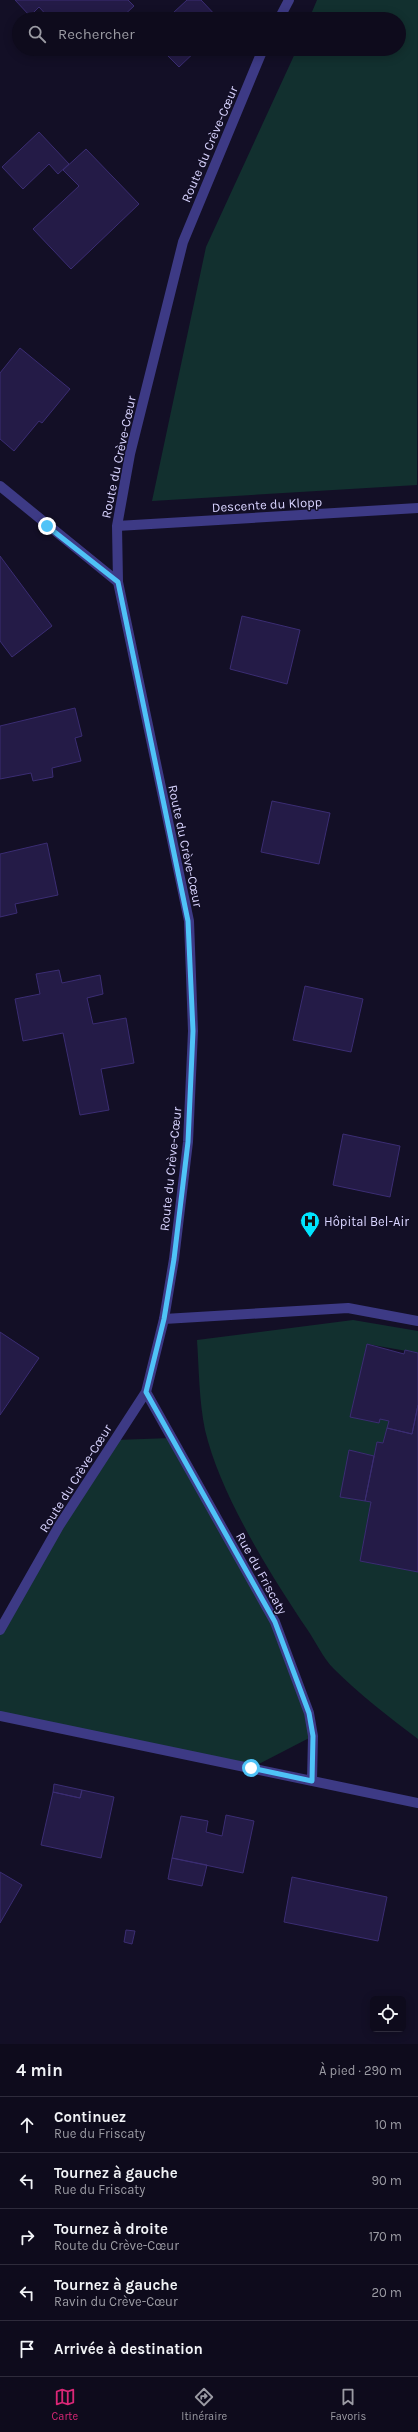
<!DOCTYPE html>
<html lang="fr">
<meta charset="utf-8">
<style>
body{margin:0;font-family:Karla,sans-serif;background:#171425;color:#f1f3f6}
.controls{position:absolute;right:12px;bottom:12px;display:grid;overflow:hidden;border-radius:6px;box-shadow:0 2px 10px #0003}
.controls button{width:36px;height:36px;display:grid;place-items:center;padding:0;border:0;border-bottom:1px solid #2e2b3b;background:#0e0b1c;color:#f1f3f6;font:20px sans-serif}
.stop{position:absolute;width:12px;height:12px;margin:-9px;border:3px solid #4fc3f7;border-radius:50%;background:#fff}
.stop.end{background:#4fc3f7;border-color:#fff;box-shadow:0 1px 4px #0008}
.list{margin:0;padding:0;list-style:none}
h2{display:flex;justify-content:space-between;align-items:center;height:52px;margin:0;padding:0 16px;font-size:17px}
h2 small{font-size:13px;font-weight:400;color:#9b9ba3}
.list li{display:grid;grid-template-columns:26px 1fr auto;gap:12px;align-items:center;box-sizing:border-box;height:56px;padding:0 16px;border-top:1px solid #2e2b3b}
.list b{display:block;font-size:15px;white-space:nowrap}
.list p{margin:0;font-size:13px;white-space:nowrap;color:#9b9ba3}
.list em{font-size:13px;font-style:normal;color:#9b9ba3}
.icon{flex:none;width:22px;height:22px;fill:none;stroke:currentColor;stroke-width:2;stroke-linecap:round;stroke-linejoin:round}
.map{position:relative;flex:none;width:418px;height:2044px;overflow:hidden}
.search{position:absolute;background:#0e0b1c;box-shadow:0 2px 10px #0003;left:12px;right:12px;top:12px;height:44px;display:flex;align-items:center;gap:10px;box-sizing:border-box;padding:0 14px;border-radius:22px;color:#9b9ba3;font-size:15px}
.sheet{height:332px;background:#0e0b1c}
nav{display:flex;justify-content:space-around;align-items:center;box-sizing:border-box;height:56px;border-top:1px solid #2e2b3b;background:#0e0b1c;font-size:11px;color:#9b9ba3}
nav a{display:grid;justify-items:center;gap:2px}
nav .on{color:#db2777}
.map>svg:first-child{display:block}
.green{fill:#12302f}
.building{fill:#241b47;stroke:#3b2d73}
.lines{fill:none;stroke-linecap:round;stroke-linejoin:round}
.lane{stroke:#3d3a85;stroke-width:10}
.street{stroke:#3d3a85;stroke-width:10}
.route{stroke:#4fc3f7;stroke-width:5}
.labels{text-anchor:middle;stroke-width:3;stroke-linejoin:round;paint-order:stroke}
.street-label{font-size:13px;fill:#d9d4ff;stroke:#130f26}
.poi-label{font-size:13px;fill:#d9d4ff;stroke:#130f26;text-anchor:start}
</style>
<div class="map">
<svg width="418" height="2044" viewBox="0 0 418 2044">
<rect width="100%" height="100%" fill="#130f26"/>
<!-- green -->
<path class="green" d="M317,0H418L417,485L152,501L206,247L297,49H399V19H309Z
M353,1320L418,1331V1353L367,1344L350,1417L379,1423L380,1419L389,1421L383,1443L377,1442L374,1456L349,1450L341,1497L371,1502L360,1561L418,1572V1739C389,1717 360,1695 334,1669C323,1658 316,1642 307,1629C270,1574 220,1494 205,1430C199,1401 199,1370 197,1340Z
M172,1438L275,1622L313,1736L251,1768L0,1716V1630L115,1440Z"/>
<!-- building -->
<path class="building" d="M15,0H128L134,6L120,19H50L39,7L30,16Z
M187,0H201L219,19H180L173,13Z
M161,49H198L179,67Z
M39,132L69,164L58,174L49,164L23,189L2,167Z
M86,149L139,204L71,269L33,229L79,186L63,170Z
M20,348L70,389L42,423L39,421L14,451L0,439V373Z
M0,556L52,626L12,657L0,641Z
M242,616L300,630L287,684L230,669Z
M75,708L82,736L75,738L81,761L52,768L53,777L33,781L31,773L0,779V726Z
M272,801L330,813L319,864L261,852Z
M47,843L58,895L15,904L17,913L0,917V854Z
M59,970L62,983L100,975L103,994L87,998L93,1024L126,1018L134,1063L101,1069L109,1110L80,1115L63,1033L23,1041L15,999L40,994L36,974Z
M305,986L363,999L351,1052L293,1040Z
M343,1134L400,1146L390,1197L333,1185Z
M0,1332L39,1358L0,1415Z
M367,1344L404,1354L405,1350L418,1353V1405L412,1434L387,1428L389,1421L380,1419L379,1423L350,1417Z
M418,1405V1572L360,1561L371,1502L365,1501L377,1442L383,1443L387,1428L412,1434Z
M349,1450L374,1456L365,1501L340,1497Z
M54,1784L82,1790L80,1798L53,1792Z
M82,1790L114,1797L101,1858L41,1845L53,1792L80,1798Z
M226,1815L254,1821L243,1873L172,1858L181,1816L208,1821L206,1832L222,1836Z
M172,1858L207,1865L202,1886L168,1879Z
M0,1872L22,1885L0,1923Z
M292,1877L387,1897L378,1941L284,1922Z
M126,1930L135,1931L132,1944L124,1942Z"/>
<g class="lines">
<!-- lane -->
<path class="lane" d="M164,1319L348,1308L418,1321"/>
<!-- street -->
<path class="street" d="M279,19L289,0
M0,486L118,582
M117,526L418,508
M146,1392L275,1622L309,1713L313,1736L312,1781
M0,1630L59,1526L146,1392L164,1319L174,1259L188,1142L193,1031L189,921L118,582L117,526L130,454L183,242L263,49
M0,1716L418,1803"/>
</g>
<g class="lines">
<!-- route -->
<path class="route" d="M47,526L118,582L188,921L193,1031L188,1142L174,1259L164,1319L146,1392L275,1622L309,1713L313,1736L312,1781L251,1768"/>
</g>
<!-- icons -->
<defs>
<g id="hospital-pin" transform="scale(1)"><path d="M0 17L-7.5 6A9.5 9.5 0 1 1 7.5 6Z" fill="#00e5ff" stroke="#130f26"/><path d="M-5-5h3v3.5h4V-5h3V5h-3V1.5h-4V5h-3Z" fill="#111"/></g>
</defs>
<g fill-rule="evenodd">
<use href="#hospital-pin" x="310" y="1221"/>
</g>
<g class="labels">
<!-- street labels -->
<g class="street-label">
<text transform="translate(209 144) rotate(-67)" y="5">Route du Crève-Cœur</text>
<text transform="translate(118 457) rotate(-78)" y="5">Route du Crève-Cœur</text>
<text transform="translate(267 504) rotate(-3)" y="5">Descente du Klopp</text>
<text transform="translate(186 846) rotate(78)" y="5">Route du Crève-Cœur</text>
<text transform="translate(170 1169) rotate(-84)" y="5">Route du Crève-Cœur</text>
<text transform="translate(75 1478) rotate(-58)" y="5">Route du Crève-Cœur</text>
<text transform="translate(262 1573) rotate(61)" y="5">Rue du Friscaty</text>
</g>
<!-- poi labels -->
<g class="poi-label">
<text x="324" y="1226">Hôpital Bel-Air</text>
</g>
</g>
</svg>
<div class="controls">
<button><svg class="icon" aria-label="locate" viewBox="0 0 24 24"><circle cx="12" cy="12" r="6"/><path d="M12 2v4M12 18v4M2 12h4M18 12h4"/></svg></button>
</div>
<div class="stop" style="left:251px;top:1768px"></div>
<div class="stop end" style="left:47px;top:526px"></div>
<div class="search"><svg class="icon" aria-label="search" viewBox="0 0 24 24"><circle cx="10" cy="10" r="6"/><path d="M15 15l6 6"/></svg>Rechercher</div>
</div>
<section class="sheet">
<h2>4 min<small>À pied · 290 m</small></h2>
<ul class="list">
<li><svg class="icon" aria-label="ahead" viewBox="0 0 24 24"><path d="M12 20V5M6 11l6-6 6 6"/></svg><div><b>Continuez</b><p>Rue du Friscaty</p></div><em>10 m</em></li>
<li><svg class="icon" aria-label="left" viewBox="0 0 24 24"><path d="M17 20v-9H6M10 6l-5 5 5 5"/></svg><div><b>Tournez à gauche</b><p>Rue du Friscaty</p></div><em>90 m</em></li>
<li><svg class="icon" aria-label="right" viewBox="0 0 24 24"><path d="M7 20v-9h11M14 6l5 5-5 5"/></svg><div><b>Tournez à droite</b><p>Route du Crève-Cœur</p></div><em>170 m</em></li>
<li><svg class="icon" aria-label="left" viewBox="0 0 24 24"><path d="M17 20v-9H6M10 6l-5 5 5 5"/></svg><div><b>Tournez à gauche</b><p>Ravin du Crève-Cœur</p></div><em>20 m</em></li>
<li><svg class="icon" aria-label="arrive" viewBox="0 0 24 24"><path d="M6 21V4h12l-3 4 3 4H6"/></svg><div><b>Arrivée à destination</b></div></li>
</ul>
</section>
<nav>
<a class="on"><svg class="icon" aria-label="map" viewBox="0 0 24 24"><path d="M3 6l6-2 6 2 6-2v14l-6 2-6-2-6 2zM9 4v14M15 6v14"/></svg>Carte</a>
<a><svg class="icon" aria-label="directions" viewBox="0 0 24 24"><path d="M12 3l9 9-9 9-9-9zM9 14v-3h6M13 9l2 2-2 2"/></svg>Itinéraire</a>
<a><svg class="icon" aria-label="saved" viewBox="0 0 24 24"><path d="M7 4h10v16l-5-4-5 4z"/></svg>Favoris</a>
</nav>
